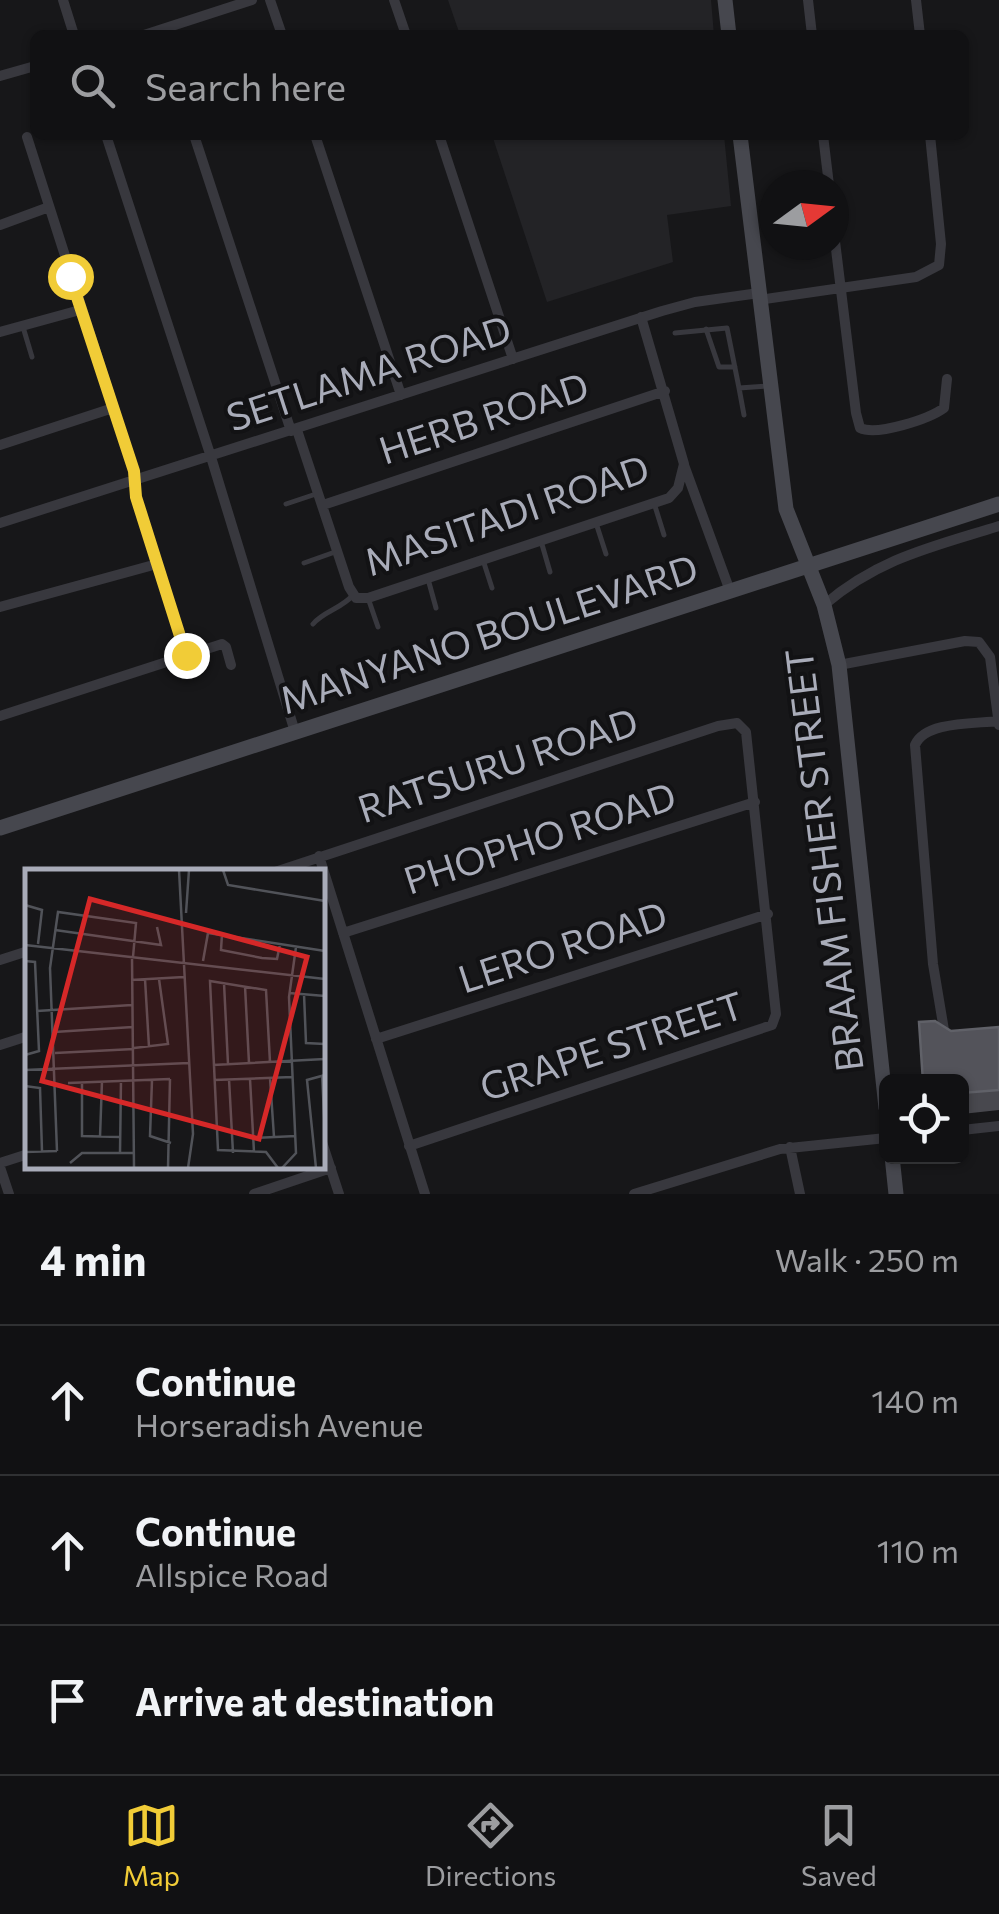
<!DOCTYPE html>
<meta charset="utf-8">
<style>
body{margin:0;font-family:Commissioner,sans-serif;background:#1e1f21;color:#f1f3f6}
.controls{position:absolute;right:30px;bottom:30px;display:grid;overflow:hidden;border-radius:15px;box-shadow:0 2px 8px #0004}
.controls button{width:90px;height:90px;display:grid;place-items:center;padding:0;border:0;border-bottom:2px solid #303133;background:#111113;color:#f1f3f6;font:50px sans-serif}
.compass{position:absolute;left:759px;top:170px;width:90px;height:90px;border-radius:50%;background:#111113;box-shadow:0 2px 8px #0004;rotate:75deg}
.stop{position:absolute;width:30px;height:30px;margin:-22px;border:8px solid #f1cc37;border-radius:50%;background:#fff}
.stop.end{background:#f1cc37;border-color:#fff;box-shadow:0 2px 10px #0008}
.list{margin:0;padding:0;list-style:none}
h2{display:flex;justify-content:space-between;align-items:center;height:130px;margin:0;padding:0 40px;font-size:42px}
h2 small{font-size:32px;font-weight:400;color:#9c9da0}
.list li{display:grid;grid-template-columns:65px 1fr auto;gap:30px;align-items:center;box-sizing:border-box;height:150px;padding:0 40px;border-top:2px solid #303133}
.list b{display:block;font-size:38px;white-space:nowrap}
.list p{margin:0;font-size:32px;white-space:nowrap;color:#9c9da0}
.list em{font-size:32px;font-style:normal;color:#9c9da0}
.icon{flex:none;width:55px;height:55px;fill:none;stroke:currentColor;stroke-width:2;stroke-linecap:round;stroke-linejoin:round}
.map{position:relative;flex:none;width:999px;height:1194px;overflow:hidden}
.search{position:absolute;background:#111113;box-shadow:0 2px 8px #0004;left:30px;right:30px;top:30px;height:110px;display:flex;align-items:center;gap:25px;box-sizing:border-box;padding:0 35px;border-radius:15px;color:#9c9da0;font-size:38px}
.sheet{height:580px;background:#111113}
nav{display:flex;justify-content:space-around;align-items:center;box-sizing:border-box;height:140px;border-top:2px solid #303133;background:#111113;font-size:28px;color:#9c9da0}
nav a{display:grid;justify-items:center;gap:5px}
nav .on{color:#f1cc37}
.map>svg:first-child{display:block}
.built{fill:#232326}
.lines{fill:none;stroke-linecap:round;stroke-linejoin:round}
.lane{stroke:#38383e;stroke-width:5}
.street{stroke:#38383e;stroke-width:10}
.secondary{stroke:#46474e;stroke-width:15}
.wall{fill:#48484e}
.building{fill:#53535a;stroke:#606168;stroke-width:2.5}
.route{stroke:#f1cc37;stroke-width:12}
.labels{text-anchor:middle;stroke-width:8;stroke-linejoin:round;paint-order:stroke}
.street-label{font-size:38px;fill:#a9acb9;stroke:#121214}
.inset-road{fill:none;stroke:#515359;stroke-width:2.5}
.view{fill:#d62828;fill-opacity:0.15;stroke:#d62828;stroke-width:5}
.inset-edge{fill:none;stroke:#a9acb9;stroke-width:5}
</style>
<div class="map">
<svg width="999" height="1194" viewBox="0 0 999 1194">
<rect width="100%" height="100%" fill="#171719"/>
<!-- built -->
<path class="built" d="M448,0H711L714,35H460Z
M492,135H724L731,206L667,215L673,262L547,302Z"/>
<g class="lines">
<!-- lane -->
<path class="lane" d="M23,327L32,357
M706,329L719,367H735
M675,333L727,328L739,388
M744,415L739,388L767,386
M654,503L664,535
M286,504L316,494
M596,523L606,554
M541,541L550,572
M483,560L492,588
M304,563L335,552
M428,579L436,608
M368,598L378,627
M313,624C324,611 341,609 353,595"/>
<!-- street -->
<path class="street" d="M63,0L74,35
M270,0L282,35
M394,0L406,35
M808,0L812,35
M916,0L920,35
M144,35L252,0
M0,76L35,66
M106,135L211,457L295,732
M194,135L291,431
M315,135L401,395
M439,135L513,359
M823,135L829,185
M27,137L134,471L136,497L186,655
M0,225L49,207
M834,233L856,413L860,428C877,436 929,419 944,408L947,379
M759,300L916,277L939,265L941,244L930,135
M0,332L80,310
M297,430L349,587L356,598H368L669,498L678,488L684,464L641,317
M0,445L113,408
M684,465L730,591
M323,505L665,391
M0,523L662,311L695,302L759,293
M824,605C879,558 932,547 999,526
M0,607L157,564
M839,665L965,641L979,642L990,657L999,725
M0,716L222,644L226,647L231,665
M319,856L425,1194
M275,872L718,726L737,723L746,732L776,1014L772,1025L409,1146
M343,933L755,802
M0,960L28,951
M945,1036L933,964L915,745C925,721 975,724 998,721
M376,1039L768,914
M0,1045L28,1036
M962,1130L999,1126
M322,1142L339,1194
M790,1147L800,1194
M0,1163L28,1154
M0,1167L9,1194
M254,1194L331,1168
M634,1194L780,1149L886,1138"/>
<!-- secondary -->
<path class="secondary" d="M725,0L729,35
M740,135L786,509L824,605L839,665L886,1108
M0,828L999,504
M892,1156L896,1194"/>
</g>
<!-- wall -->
<path class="wall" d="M999,1027V1110L962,1114V1082Z"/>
<!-- building -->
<path class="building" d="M935,1021L951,1031L999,1027V1090L962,1093V1082H923L919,1022Z"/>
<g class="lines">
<!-- route -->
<path class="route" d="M70,276L134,471L136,497L186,655"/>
</g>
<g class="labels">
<!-- street labels -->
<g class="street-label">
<text transform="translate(369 374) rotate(-18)" y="13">SETLAMA ROAD</text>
<text transform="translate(484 419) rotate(-18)" y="13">HERB ROAD</text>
<text transform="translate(507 516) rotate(-19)" y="13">MASITADI ROAD</text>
<text transform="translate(489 635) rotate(-18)" y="13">MANYANO BOULEVARD</text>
<text transform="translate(498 766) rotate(-18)" y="13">RATSURU ROAD</text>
<text transform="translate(540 839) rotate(-18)" y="13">PHOPHO ROAD</text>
<text transform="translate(825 860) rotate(-97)" y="13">BRAAM FISHER STREET</text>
<text transform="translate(563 948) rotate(-18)" y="13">LERO ROAD</text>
<text transform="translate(612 1047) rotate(-18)" y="13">GRAPE STREET</text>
</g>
</g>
<!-- overview -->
<g transform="translate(25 869)">
<rect width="300" height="300" fill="#171719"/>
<path class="inset-road" d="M154,1L168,265L163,299M198,1L203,16L300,32M0,36L17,41L13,75M161,44L164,1M30,61L136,76L132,58M197,65L196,81L237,89L252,90L255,75M0,76L300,110M107,88L109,299M0,92L10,93L14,182L0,186M178,92L183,64L300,82M120,110L124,178M106,111L159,108M199,114L203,195M220,117L224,194M264,124L300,127M279,125L281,174L300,175M12,142L107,136M29,163L108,158M109,179L143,175L134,110M30,184L109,180M245,193L241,121L185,112L193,281L241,283L253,299M188,196L300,190M0,201L164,194M297,206L300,264M245,209L249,268M204,210L208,284M225,210L229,283M127,211L125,267L146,274M189,211L267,208M57,213V267L95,268M43,214L145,210M0,217L15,219L17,282M75,268L77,212M228,269L271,267M32,282L25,99L33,43L111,54L108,88M0,283L32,282M95,284L96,211M45,294L57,284H109M143,299L145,210M257,299L271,284L264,128L271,78M291,299L282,211L300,206"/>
<path class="view" d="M65,30L282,88L234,270L17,212Z"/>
<rect width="300" height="300" class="inset-edge"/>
</g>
</svg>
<div class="controls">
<button><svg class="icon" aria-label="locate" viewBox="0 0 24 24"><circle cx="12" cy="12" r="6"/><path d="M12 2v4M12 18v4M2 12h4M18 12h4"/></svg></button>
</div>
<svg class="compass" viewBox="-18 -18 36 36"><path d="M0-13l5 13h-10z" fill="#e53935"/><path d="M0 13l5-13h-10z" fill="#9c9da0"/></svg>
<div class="stop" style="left:70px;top:276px"></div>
<div class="stop end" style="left:186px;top:655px"></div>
<div class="search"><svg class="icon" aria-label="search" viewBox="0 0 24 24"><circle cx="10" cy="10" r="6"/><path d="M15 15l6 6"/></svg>Search here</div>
</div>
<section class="sheet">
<h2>4 min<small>Walk · 250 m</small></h2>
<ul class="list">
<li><svg class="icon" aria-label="ahead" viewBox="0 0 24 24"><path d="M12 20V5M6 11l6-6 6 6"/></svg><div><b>Continue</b><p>Horseradish Avenue</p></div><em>140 m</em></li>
<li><svg class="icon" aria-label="ahead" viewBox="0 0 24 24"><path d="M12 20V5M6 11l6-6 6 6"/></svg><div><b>Continue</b><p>Allspice Road</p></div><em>110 m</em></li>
<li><svg class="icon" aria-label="arrive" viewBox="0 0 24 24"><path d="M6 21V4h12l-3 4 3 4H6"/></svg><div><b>Arrive at destination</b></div></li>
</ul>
</section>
<nav>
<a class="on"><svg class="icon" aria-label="map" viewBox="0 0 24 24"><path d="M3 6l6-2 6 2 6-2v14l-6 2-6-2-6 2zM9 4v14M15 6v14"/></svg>Map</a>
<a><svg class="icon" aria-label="directions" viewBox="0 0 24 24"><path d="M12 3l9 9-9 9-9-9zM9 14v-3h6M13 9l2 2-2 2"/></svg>Directions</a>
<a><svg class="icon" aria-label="saved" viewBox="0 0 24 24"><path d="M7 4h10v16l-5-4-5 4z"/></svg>Saved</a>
</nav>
